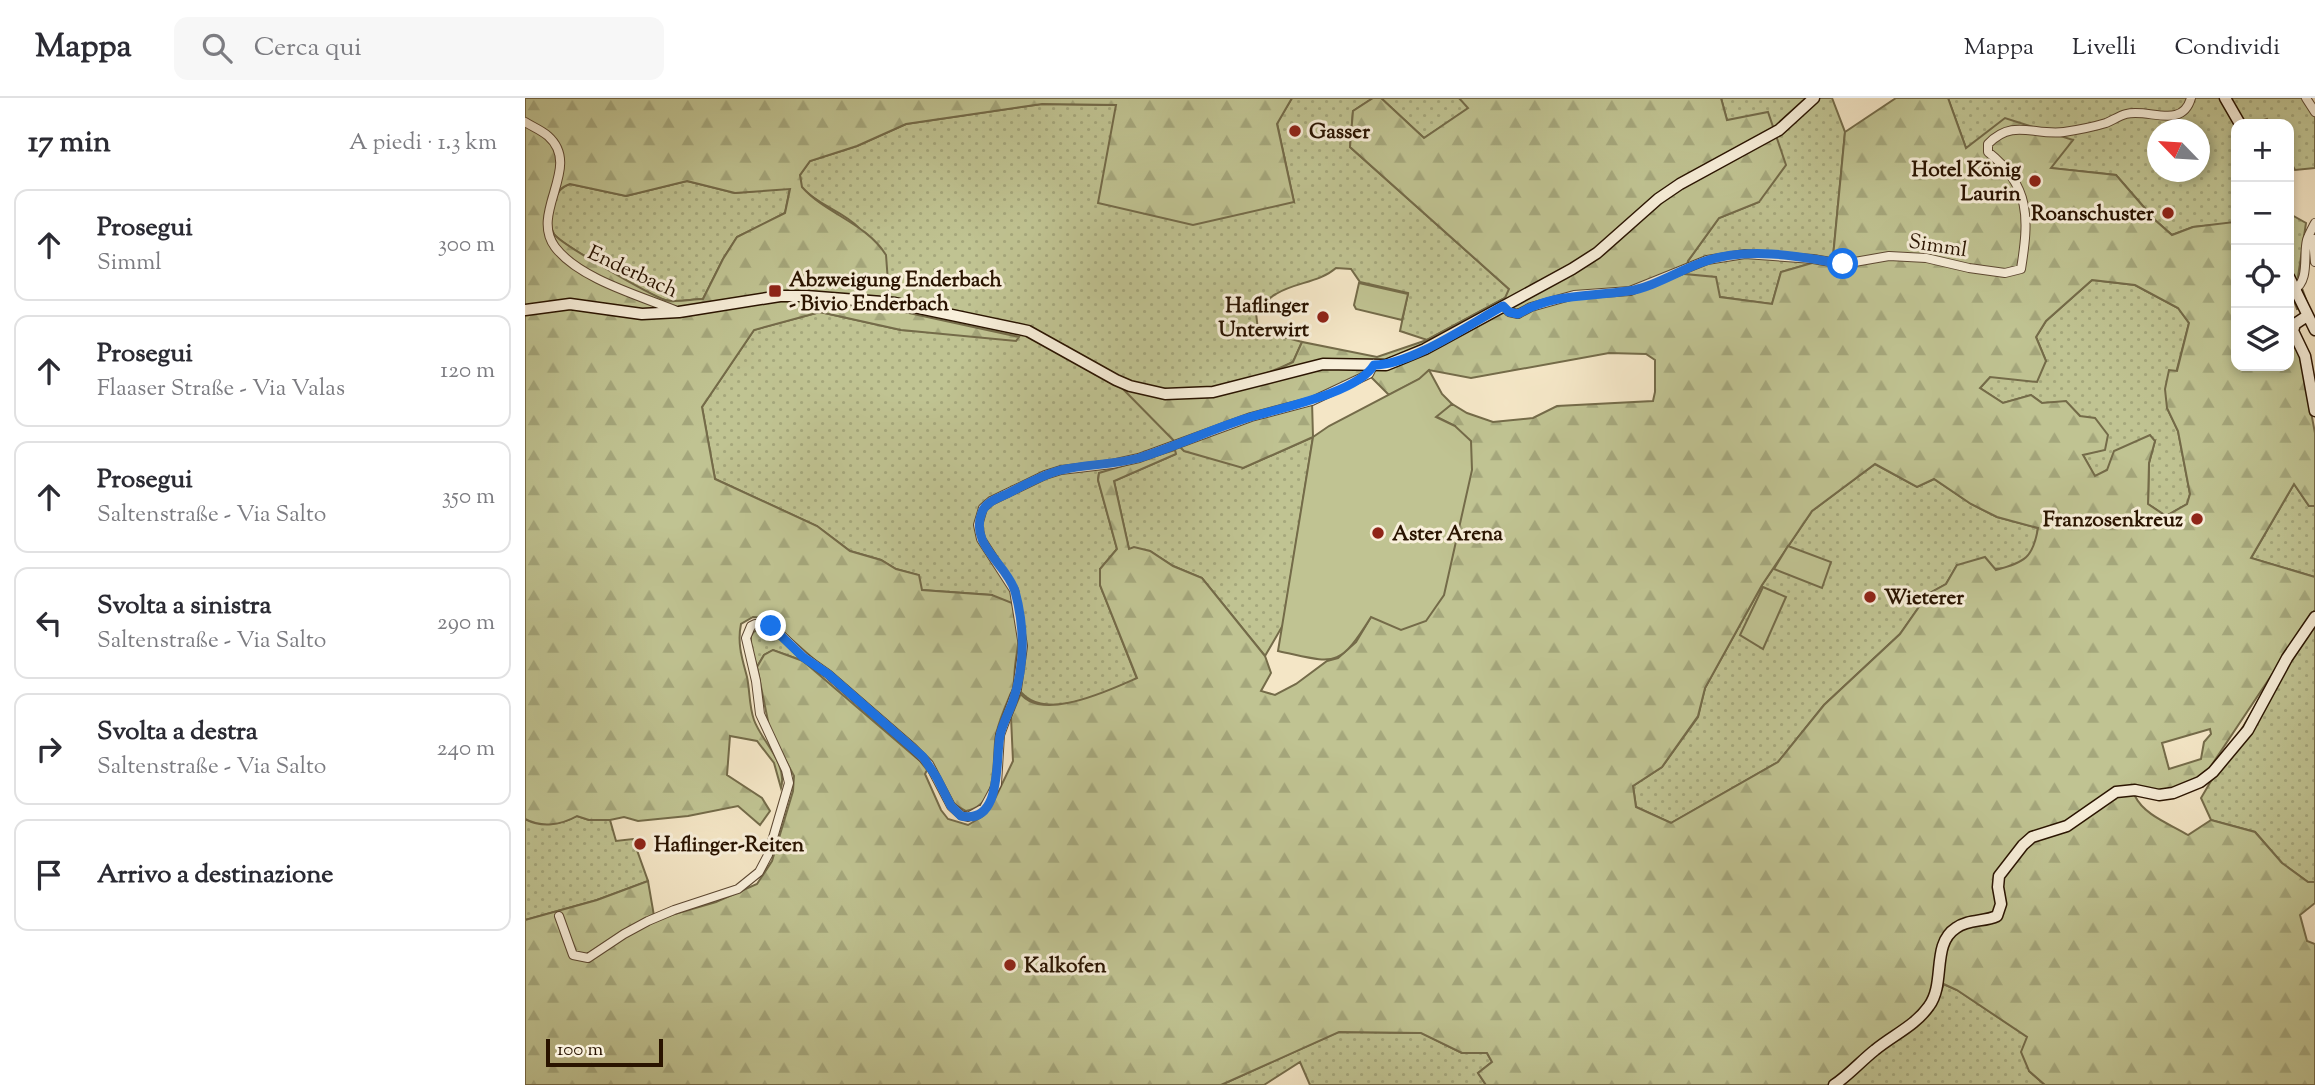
<!DOCTYPE html>
<html lang="it">
<meta charset="utf-8">
<style>
body{margin:0;font-family:"Sorts Mill Goudy",serif;background:#f7f7f7;color:#2b2b33}
.controls{position:absolute;right:21px;top:21px;display:grid;overflow:hidden;border-radius:14px;box-shadow:0 4px 10px #0003}
.controls button{width:63px;height:63px;display:grid;place-items:center;padding:0;border:0;border-bottom:2px solid #e1e1e2;background:#fff;color:#2b2b33;font:35px sans-serif}
.compass{position:absolute;left:1622px;top:21px;width:63px;height:63px;border-radius:50%;background:#fff;box-shadow:0 4px 10px #0003;rotate:295deg}
.scale{position:absolute;left:21px;bottom:18px;width:117px;box-sizing:border-box;padding-left:7px;border:4px solid #291300;border-top:0;font-size:19px;line-height:24px;white-space:nowrap;color:#291300;-webkit-text-stroke:5px #f8efda;paint-order:stroke}
.stop{position:absolute;width:21px;height:21px;margin:-16px;border:5px solid #1a73e8;border-radius:50%;background:#fff}
.stop.end{background:#1a73e8;border-color:#fff;box-shadow:0 2px 7px #0008}
.list{margin:0;padding:0;list-style:none}
h2{display:flex;justify-content:space-between;align-items:center;height:91px;margin:0;padding:0 28px;font-size:30px}
h2 small{font-size:23px;font-weight:400;color:#7c7c81}
.list li{display:grid;grid-template-columns:46px 1fr auto;gap:21px;align-items:center;box-sizing:border-box;height:112px;margin:0 14px 14px;padding:0 14px;border:2px solid #e1e1e2;border-radius:14px}
.list b{display:block;font-size:26px;white-space:nowrap}
.list p{margin:0;font-size:23px;white-space:nowrap;color:#7c7c81}
.list em{font-size:23px;font-style:normal;color:#7c7c81}
.icon{flex:none;width:38px;height:38px;fill:none;stroke:currentColor;stroke-width:2;stroke-linecap:round;stroke-linejoin:round}
.map{position:relative;flex:none;width:1790px;height:987px;overflow:hidden}
header{display:flex;align-items:center;gap:42px;box-sizing:border-box;height:98px;padding:0 35px;background:#fff;border-bottom:2px solid #e1e1e2}
header strong{font-size:33px}
nav{display:flex;gap:38px;margin-inline-start:auto;font-size:24px}
.search{width:490px;height:63px;background:#f7f7f7;display:flex;align-items:center;gap:18px;box-sizing:border-box;padding:0 24px;border-radius:14px;color:#7c7c81;font-size:26px}
main{display:flex}
aside{flex:1;background:#fff}
.map>svg:first-child{display:block}
.grass{fill:url(#grass-dots);stroke:#746b49;stroke-width:2;fill-rule:evenodd}
.forest{fill:url(#forest-firs);stroke:#746b49;stroke-width:2;fill-rule:evenodd}
.pitch{fill:#c0c392;stroke:#746b49;stroke-width:2}
.lines{fill:none;stroke-linecap:round;stroke-linejoin:round}
.street-casing{stroke:#5c4832;stroke-width:10}
.secondary-casing{stroke:#291300;stroke-width:13}
.street{stroke:#f8efda;stroke-width:8}
.secondary{stroke:#f8efda;stroke-width:10}
.route{stroke:#1a73e8;stroke-width:9}
.poi-dot{fill:#8f2418;stroke:#f8efda;stroke-width:2.5}
.labels{text-anchor:middle;stroke-width:6;stroke-linejoin:round;paint-order:stroke}
.poi-label{font-size:21px;font-weight:bold;fill:#291300;stroke:#f8efda;text-anchor:start}
.street-label{font-size:21px;fill:#291300;stroke:#f8efda}
</style>
<header>
<strong>Mappa</strong>
<div class="search"><svg class="icon" aria-label="search" viewBox="0 0 24 24"><circle cx="10" cy="10" r="6"/><path d="M15 15l6 6"/></svg>Cerca qui</div>
<nav><a>Mappa</a><a>Livelli</a><a>Condividi</a></nav>
</header>
<main>
<aside>
<h2>17 min<small>A piedi · 1.3 km</small></h2>
<ul class="list">
<li><svg class="icon" aria-label="ahead" viewBox="0 0 24 24"><path d="M12 20V5M6 11l6-6 6 6"/></svg><div><b>Prosegui</b><p>Simml</p></div><em>300 m</em></li>
<li><svg class="icon" aria-label="ahead" viewBox="0 0 24 24"><path d="M12 20V5M6 11l6-6 6 6"/></svg><div><b>Prosegui</b><p>Flaaser Straße - Via Valas</p></div><em>120 m</em></li>
<li><svg class="icon" aria-label="ahead" viewBox="0 0 24 24"><path d="M12 20V5M6 11l6-6 6 6"/></svg><div><b>Prosegui</b><p>Saltenstraße - Via Salto</p></div><em>350 m</em></li>
<li><svg class="icon" aria-label="left" viewBox="0 0 24 24"><path d="M17 20v-9H6M10 6l-5 5 5 5"/></svg><div><b>Svolta a sinistra</b><p>Saltenstraße - Via Salto</p></div><em>290 m</em></li>
<li><svg class="icon" aria-label="right" viewBox="0 0 24 24"><path d="M7 20v-9h11M14 6l5 5-5 5"/></svg><div><b>Svolta a destra</b><p>Saltenstraße - Via Salto</p></div><em>240 m</em></li>
<li><svg class="icon" aria-label="arrive" viewBox="0 0 24 24"><path d="M6 21V4h12l-3 4 3 4H6"/></svg><div><b>Arrivo a destinazione</b></div></li>
</ul>
</aside>
<div class="map">
<svg width="1790" height="987" viewBox="0 0 1790 987">
<defs>
<pattern id="grass-dots" width="8" height="8" patternUnits="userSpaceOnUse" patternTransform="scale(1.75)"><rect width="8" height="8" fill="#c0c392"/><path d="M2 2h.1M6 6h.1" fill="none" stroke="#a5a77c" stroke-width="1.8" stroke-linecap="round"/></pattern>
<pattern id="forest-firs" width="22" height="20" patternUnits="userSpaceOnUse" patternTransform="scale(1.75)"><rect width="22" height="20" fill="#c0c392"/><path d="M5 1l3.5 6h-7zM16 11l3.5 6h-7z" fill="#a5a77c"/></pattern>
</defs>
<rect width="100%" height="100%" fill="#f4e6c6"/>
<filter id="stains"><feTurbulence type="fractalNoise" baseFrequency=".00286" numOctaves="4"/><feColorMatrix values="0 0 0 0 .2 0 0 0 0 .09 0 0 0 0 .02 0 0 0 .5 -.17"/></filter>
<radialGradient id="worn" r=".72"><stop offset=".6" stop-color="#630" stop-opacity="0"/><stop offset="1" stop-color="#630" stop-opacity=".3"/></radialGradient>
<!-- grass -->
<path class="grass" d="M767,0H848L828,13L825,49L985,192L980,200L902,242L875,233L883,195L835,184L826,171L811,170C794,185 770,184 751,196C743,200 737,209 731,215L733,232L777,244L768,264L756,270L718,370L788,339L758,527L740,558L677,480L648,468L625,453L604,451L589,383L651,356L574,375L573,382L592,451L575,471V487L612,581C580,594 512,630 490,585C487,578 485,568 483,559C478,538 472,518 467,497L396,492L393,477L371,471L356,462L325,453L292,428L190,381L177,309L229,232L295,214L376,232L493,239L365,211C363,198 342,138 334,130C318,113 292,107 276,89L275,77L285,63L332,48L381,26L517,6L591,7L769,104L752,25Z
M856,0H934L944,10L899,40Z
M1196,0H1307L1320,34L1308,159L1256,174L1247,206L1195,199L1160,176L1163,163L1194,120L1234,104L1202,22Z
M1423,0H1778L1790,19V70L1770,72L1764,61V26H1746L1742,21L1727,26H1711V133L1709,125L1668,129L1647,137L1630,122L1591,77L1525,70L1547,42L1441,50ZM1632,32H1674V74H1632Z
M1764,72L1767,73L1765,116L1781,125L1773,179L1783,207L1772,211L1764,189Z
M162,83L210,95L265,90L260,115L212,139L198,161L178,201C167,201 151,205 140,202C126,198 35,146 29,136C23,127 26,115 29,105C33,94 34,90 45,86L101,98Z
M1567,182L1610,187L1653,210L1664,225L1642,310L1653,333L1665,396L1662,406L1641,418L1623,406L1624,365L1630,343L1570,379L1558,357L1555,318L1541,304L1517,305L1506,297L1478,305L1455,290L1465,279L1521,263L1511,239L1521,223Z
M1350,366L1392,389L1409,381L1446,406L1472,419L1513,430C1512,436 1512,446 1509,452C1494,479 1456,470 1432,467L1421,486L1403,496L1375,536L1299,607L1253,664L1146,725L1111,709L1108,688L1137,669L1173,619L1180,590L1237,487L1287,413Z
M1769,386L1784,408H1790V479L1726,460Z
M1790,512V784H1783L1757,765L1730,734L1686,722L1676,700L1765,549Z
M236,531L248,534L278,563L248,552L239,557L232,569L226,550V538L228,534Z
M52,718L64,722H85L91,743L108,741L123,783L72,802L0,822V721C17,729 36,727 52,718Z
M1418,886L1432,892L1503,939L1504,973L1520,987H1315L1414,898Z
M813,934L897,935L937,955H962L967,964L953,975L961,987H785L775,964L739,987H696Z"/>
<!-- forest -->
<path class="forest" d="M0,0H767L752,26L769,104L668,127L573,105L591,7L517,6L381,26L332,48L285,63L275,77L277,89C301,116 341,125 361,157L365,211L494,239L491,243L376,232L295,214L229,232L177,309L190,381L292,428L325,453L356,462L371,471L394,477L397,492L467,497L487,505C490,515 495,526 494,536C494,549 487,574 490,585C504,631 585,592 612,580L575,487V471L592,451L573,382L574,375L650,352L651,356L589,383L604,451L609,449L625,453L648,468L677,480L740,558L746,575L736,593L750,597L771,586L802,563L813,560L831,544L846,519L930,328L910,318L927,306L942,315L968,324L1008,320L1032,308L1128,303L1130,294V262L1121,256L1084,255L946,280L904,272L895,281L864,297L843,276L787,303L788,339L718,370L659,353L594,287C602,290 611,295 620,295C669,297 724,285 768,264L777,244L852,259L902,242L980,200L984,191L825,49L828,13L848,0H856L899,40L943,10L934,0H1196L1202,22L1243,14L1261,67L1234,104L1194,120L1163,163L1160,176L1191,179L1195,199L1247,206L1256,174L1308,159L1320,34L1371,0H1423L1441,50L1480,20L1548,42L1526,70L1591,77L1630,122L1647,137L1668,129L1709,124L1711,133V268H1764V241L1775,256L1790,335V408H1784L1769,386L1726,460L1790,479V512L1672,689L1610,698C1619,717 1645,726 1663,737L1686,722L1730,734L1757,765L1783,784H1790V805L1775,817L1782,843L1790,846V987H1520L1504,973L1496,954L1502,939L1432,892L1419,886L1414,898L1315,987H961L953,975L967,964L962,955H937L896,935L814,934L696,987H0V822L72,802L123,783L129,818H143L191,804L232,786L247,763L268,693L269,678L245,633L232,569L239,557L248,552L278,563L395,663L402,672L400,676L416,712L423,721L443,727L458,718L468,705L488,663L486,619L496,595L494,592L486,595C480,609 474,622 471,637C466,662 476,706 441,713L429,706L407,665L242,520L228,519L216,526C212,545 217,560 222,579C225,593 224,608 229,622C237,644 263,665 256,690L249,665L232,643L205,638L202,677L237,700L245,713L235,727L213,708L163,718L113,723L99,719L85,722H64L52,718C36,727 17,730 0,721ZM162,83L210,95L265,91L260,115L212,139L198,161L178,201C167,201 151,205 140,202C126,197 35,146 29,136C23,127 26,115 29,105C33,94 34,90 45,86L101,98ZM1567,182L1610,187L1653,210L1664,225L1652,273L1644,272L1640,291L1642,310L1653,333L1665,396L1662,406L1641,418L1623,406L1624,365L1630,343L1625,337L1589,353L1582,372L1570,378L1558,357L1580,352L1583,337L1570,320L1555,318L1541,303L1517,305L1506,297L1478,305L1455,290L1465,279L1512,284L1521,263L1511,239L1521,223ZM1350,366L1392,389L1409,381L1446,406L1472,419L1513,430C1508,460 1500,464 1471,472L1460,459L1432,467L1421,486L1403,496L1375,536L1299,607L1253,664L1146,725L1111,709L1108,688L1137,669L1173,618L1180,590L1237,487L1287,413ZM1685,631L1686,636L1679,644L1676,661L1644,671L1637,645Z"/>
<!-- pitch -->
<path class="pitch" d="M834,185L883,196L877,222L831,211L829,207Z
M904,272L917,296L927,306L911,319L930,328L946,343L947,372L919,497L901,523L876,532L846,519C813,572 810,565 753,553L788,339L804,328L894,281Z
M1263,448L1306,464L1297,490L1249,471Z
M1238,489L1261,499L1238,551L1215,537Z"/>
<g class="lines">
<!-- street casing -->
<g class="street-casing">
<path id="street" d="M1781,0L1790,14
M0,24C8,29 16,32 23,38C58,69 4,114 30,149C54,181 116,198 152,213
M1784,137L1788,141L1790,164
M1769,192C1785,182 1778,158 1782,142C1784,136 1787,131 1790,125
M978,208L984,214L993,216L1006,209L1049,197L1105,193L1182,162L1220,156L1288,161L1318,166L1364,158L1401,160L1444,170L1480,175L1496,171C1504,121 1506,88 1463,54V46C1488,20 1509,38 1539,34C1552,32 1568,29 1581,25C1588,22 1594,18 1601,16C1624,10 1657,32 1666,0
M34,818L48,857L63,860L99,836L123,823L149,812L213,791L234,774L243,757L264,685L261,672L235,616L231,583L221,540L226,528L230,526H240L251,532L279,559L303,576L387,649L404,666L426,708L436,717L443,719L459,710L472,686L475,637L492,591L498,548L489,492L456,441L453,427L458,410L466,403L520,377L536,372L587,366L614,360L726,319L787,303L844,276L849,266"/>
</g>
<!-- secondary casing -->
<g class="secondary-casing">
<path id="secondary" d="M1700,0L1715,26
M1764,179L1790,232
M0,212L45,206L117,216L154,214L255,198H281L370,205L503,233L591,282L605,288L640,296L688,294L798,266L861,267L871,263L900,251L1047,171L1072,155L1133,101L1155,86L1254,32L1289,0
M1782,218L1770,226L1768,233L1780,258L1790,313
M1309,987C1324,977 1336,963 1350,952C1368,937 1390,928 1404,908C1421,885 1406,846 1431,830C1443,821 1459,824 1472,818L1476,806L1473,789L1474,778L1498,747L1507,739L1542,728L1591,694L1610,692L1634,697L1648,695L1675,684L1688,674L1723,632L1762,560L1790,519"/>
</g>
<!-- street -->
<use href="#street" class="street"/>
<!-- secondary -->
<use href="#secondary" class="secondary"/>
</g>
<g class="lines">
<!-- route -->
<path class="route" d="M246,528L278,559L303,576L398,659L412,680L426,708L436,718C478,727 470,661 475,638C477,626 484,615 488,603C500,567 500,530 490,493C481,465 444,447 457,414C461,404 473,400 482,396C499,387 517,377 536,372C562,366 588,367 614,360C653,348 690,329 729,318C760,309 833,294 849,267C886,267 945,226 978,208L984,214L993,216C1028,195 1064,199 1103,193C1127,190 1155,172 1178,164C1221,148 1274,158 1318,166"/>
</g>
<!-- markers -->
<g class="poi-dot">
<circle cx="770" cy="33" r="7"/>
<circle cx="1510" cy="83" r="7"/>
<circle cx="1643" cy="115" r="7"/>
<rect x="243" y="186" width="14" height="14" rx="3.5"/>
<circle cx="798" cy="219" r="7"/>
<circle cx="1672" cy="421" r="7"/>
<circle cx="853" cy="435" r="7"/>
<circle cx="1345" cy="499" r="7"/>
<circle cx="115" cy="746" r="7"/>
<circle cx="485" cy="867" r="7"/>
</g>
<g class="labels">
<!-- poi labels -->
<g class="poi-label">
<text x="784" y="40">Gasser</text>
<text x="1496" y="78" text-anchor="end">Hotel König<tspan x="1496" dy="24">Laurin</tspan></text>
<text x="1629" y="122" text-anchor="end">Roanschuster</text>
<text x="264" y="188">Abzweigung Enderbach<tspan x="264" dy="24">- Bivio Enderbach</tspan></text>
<text x="784" y="214" text-anchor="end">Haflinger<tspan x="784" dy="24">Unterwirt</tspan></text>
<text x="1658" y="428" text-anchor="end">Franzosenkreuz</text>
<text x="867" y="442">Aster Arena</text>
<text x="1359" y="506">Wieterer</text>
<text x="129" y="753">Haflinger-Reiten</text>
<text x="499" y="874">Kalkofen</text>
</g>
<!-- street labels -->
<g class="street-label">
<text transform="translate(1413 147) rotate(9)" y="7">Simml</text>
<text transform="translate(108 173) rotate(25)" y="7">Enderbach</text>
</g>
</g>
<rect width="100%" height="100%" filter="url(#stains)"/>
<rect width="100%" height="100%" fill="url(#worn)"/>
</svg>
<div class="controls">
<button>+</button>
<button>−</button>
<button><svg class="icon" aria-label="locate" viewBox="0 0 24 24"><circle cx="12" cy="12" r="6"/><path d="M12 2v4M12 18v4M2 12h4M18 12h4"/></svg></button>
<button><svg class="icon" aria-label="layers" viewBox="0 0 24 24"><path d="M12 4l9 5-9 5-9-5zM3 14l9 5 9-5"/></svg></button>
</div>
<svg class="compass" viewBox="-18 -18 36 36"><path d="M0-13l5 13h-10z" fill="#e53935"/><path d="M0 13l5-13h-10z" fill="#7c7c81"/></svg>
<div class="scale">100 m</div>
<div class="stop" style="left:1318px;top:166px"></div>
<div class="stop end" style="left:246px;top:528px"></div>
</div>
</main>
